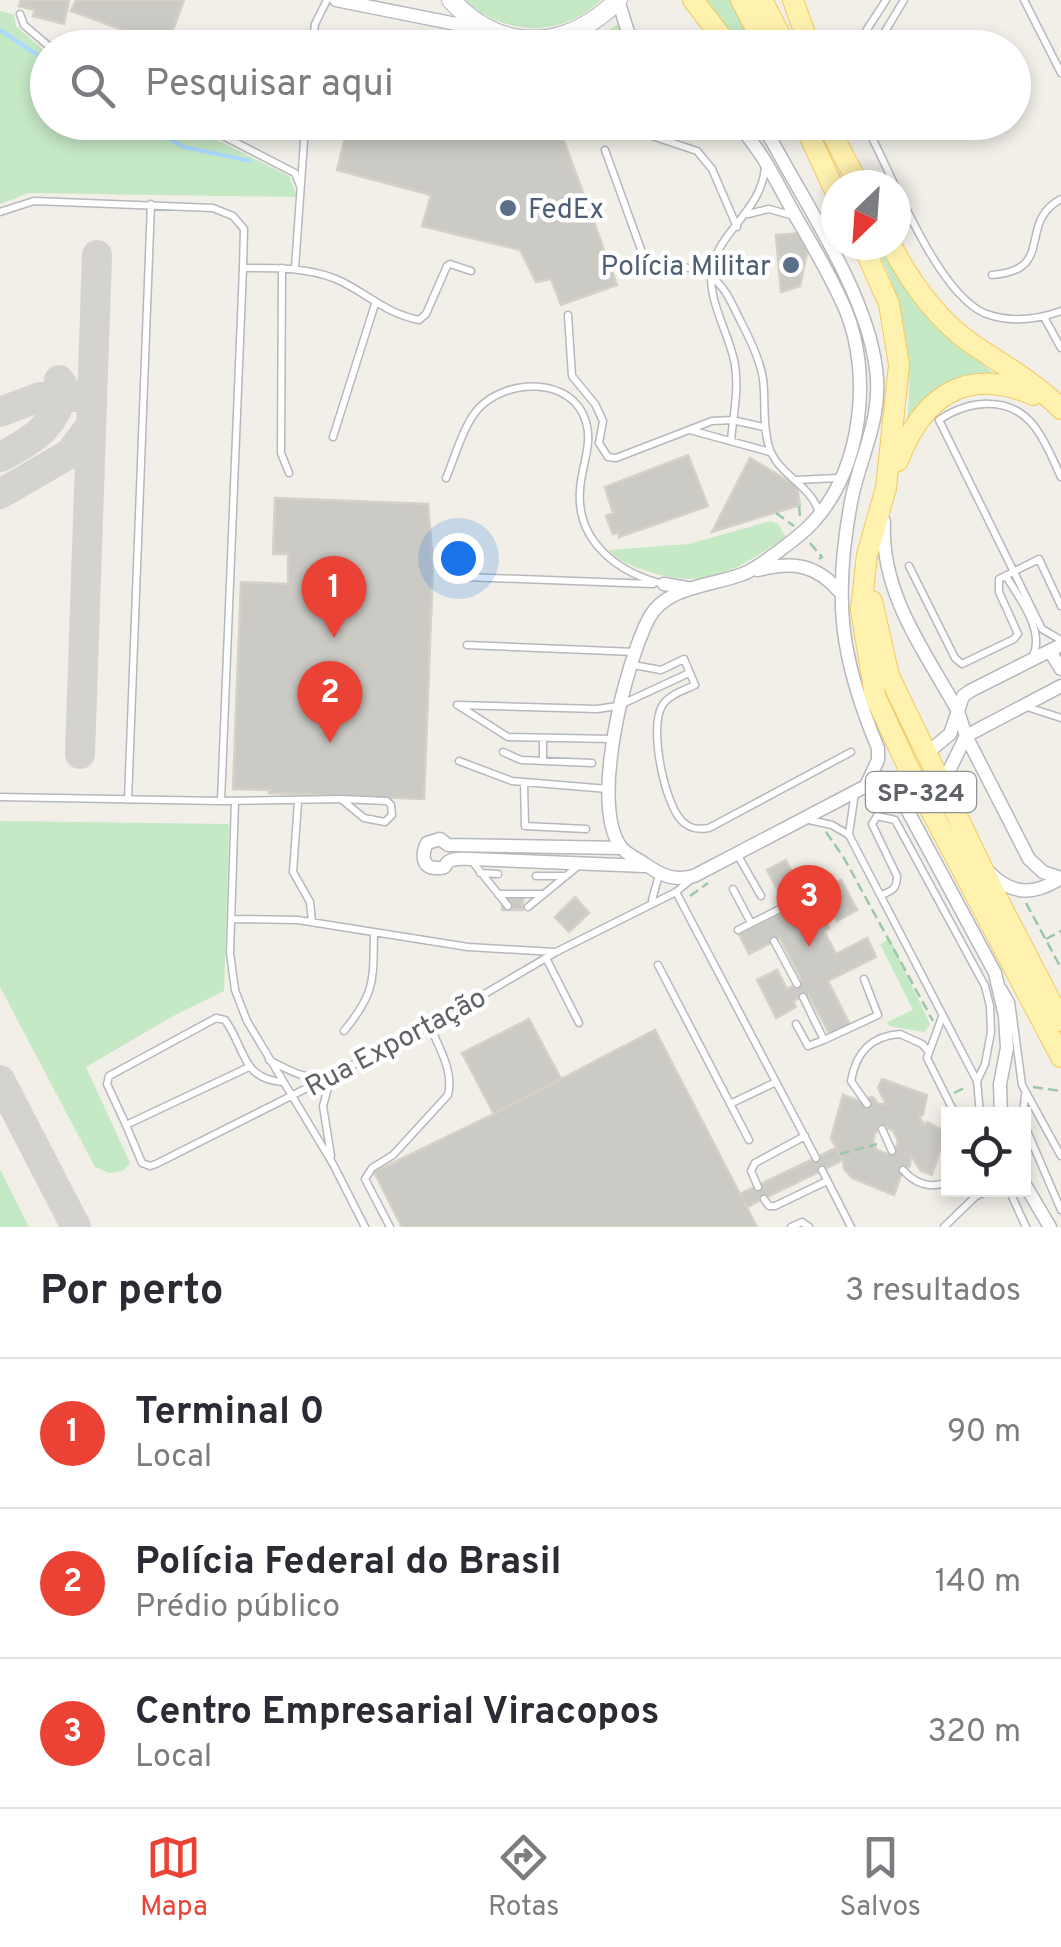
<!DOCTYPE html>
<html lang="pt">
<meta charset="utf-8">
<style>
body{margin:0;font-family:Overpass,sans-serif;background:#f2f2f3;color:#2b2b33}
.controls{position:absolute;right:30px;bottom:30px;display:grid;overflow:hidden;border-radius:0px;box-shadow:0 5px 15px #0003}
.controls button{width:90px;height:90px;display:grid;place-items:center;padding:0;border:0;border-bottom:2px solid #e1e1e2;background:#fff;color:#2b2b33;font:50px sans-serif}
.compass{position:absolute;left:821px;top:170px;width:90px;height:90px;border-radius:50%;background:#fff;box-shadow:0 5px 15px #0003;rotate:205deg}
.you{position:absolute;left:458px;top:558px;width:35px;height:35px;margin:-25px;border:8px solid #fff;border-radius:50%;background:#1a73e8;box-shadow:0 0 0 15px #1a73e833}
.badge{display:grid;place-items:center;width:65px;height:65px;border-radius:50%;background:#ea4335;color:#fff;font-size:32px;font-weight:700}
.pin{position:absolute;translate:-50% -82px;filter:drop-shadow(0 2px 5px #0008)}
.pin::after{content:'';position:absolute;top:52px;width:35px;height:30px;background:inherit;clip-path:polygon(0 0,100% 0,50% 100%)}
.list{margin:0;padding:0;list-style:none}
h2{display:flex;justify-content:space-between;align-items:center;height:130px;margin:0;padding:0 40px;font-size:42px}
h2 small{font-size:32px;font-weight:400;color:#7c7c81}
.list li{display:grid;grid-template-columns:65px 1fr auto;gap:30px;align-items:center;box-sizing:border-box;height:150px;padding:0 40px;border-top:2px solid #e1e1e2}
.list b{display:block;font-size:38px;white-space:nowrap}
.list p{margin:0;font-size:32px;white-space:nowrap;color:#7c7c81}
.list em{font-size:32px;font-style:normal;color:#7c7c81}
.icon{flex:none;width:55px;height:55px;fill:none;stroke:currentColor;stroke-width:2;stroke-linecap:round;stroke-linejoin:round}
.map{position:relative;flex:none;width:1061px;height:1227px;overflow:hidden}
.search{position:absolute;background:#fff;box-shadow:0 5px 15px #0003;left:30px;right:30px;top:30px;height:110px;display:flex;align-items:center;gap:25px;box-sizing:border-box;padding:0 35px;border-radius:55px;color:#7c7c81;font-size:38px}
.sheet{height:580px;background:#fff}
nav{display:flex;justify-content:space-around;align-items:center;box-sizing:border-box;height:140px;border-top:2px solid #e1e1e2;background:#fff;font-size:28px;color:#7c7c81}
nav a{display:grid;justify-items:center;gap:5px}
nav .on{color:#ea4335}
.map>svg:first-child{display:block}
.green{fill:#c5e8c5}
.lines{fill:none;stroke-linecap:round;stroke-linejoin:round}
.stream{stroke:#aadaff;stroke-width:4}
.taxiway{stroke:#d4d3d0;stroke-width:30}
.building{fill:#cccac5;stroke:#d6d1c6;stroke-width:2.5;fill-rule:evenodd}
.lane-casing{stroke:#b5b8bc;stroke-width:9}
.street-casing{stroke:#b5b8bc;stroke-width:15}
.secondary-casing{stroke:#b6babf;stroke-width:20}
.primary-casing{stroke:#f2c960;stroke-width:22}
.path{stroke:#9cc7a9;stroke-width:2.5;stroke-dasharray:10 5;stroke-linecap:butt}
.lane{stroke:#fff;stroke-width:6}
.street{stroke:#fff;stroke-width:12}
.secondary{stroke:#fff;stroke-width:18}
.primary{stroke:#fff2af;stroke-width:20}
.service-dot{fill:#5c6f8a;stroke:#fff;stroke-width:4}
.labels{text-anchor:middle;stroke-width:9;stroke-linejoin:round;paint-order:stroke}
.shield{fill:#fff;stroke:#8f9295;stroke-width:2.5}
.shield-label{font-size:25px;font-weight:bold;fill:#5f6368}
.service-label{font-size:28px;fill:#4e5e75;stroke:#fff;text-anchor:start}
.street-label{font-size:28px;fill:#5f6368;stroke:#fff}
</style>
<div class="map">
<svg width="1061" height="1227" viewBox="0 0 1061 1227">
<rect width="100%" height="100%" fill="#f1efe8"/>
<!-- green -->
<path class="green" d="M465,0H601C563,38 503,36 465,0Z
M704,0H734L760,47H740Z
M0,11L14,15L16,26L47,53L48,122L183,123L289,176L297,197L29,193L0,204Z
M618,24L631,47H580Z
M876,245L905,287L971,354L998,377L907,419C915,357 903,301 876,245Z
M771,521L778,524L786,537C738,568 709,591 650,572C634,567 620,562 609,550L689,544Z
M0,821L229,824L224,991L175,1015L86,1067L130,1163L123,1171L109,1173L95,1167L0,987Z
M890,939L930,1024L925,1032L889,1026L887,1022L913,1010L880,944Z
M0,1169L29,1227H0Z"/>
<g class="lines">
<!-- stream -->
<path class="stream" d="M0,30L48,62
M139,122L184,147L250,161"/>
<!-- taxiway -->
<path class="taxiway" d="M0,412L40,397H79
M0,457C32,441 59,425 63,386L59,380
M0,494L69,454L91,425
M80,754L97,255
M0,1080L76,1227"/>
</g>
<!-- building -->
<path class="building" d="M21,0H69L64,24L33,16L35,10L19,6Z
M76,0H184L167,46L71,11Z
M349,122H484L499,127L511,122H557L617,285L561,305L551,279L536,282L520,250L422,226L431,195L337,170Z
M803,233L809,243L800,286L781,292L776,235Z
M688,455L708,506L619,537L618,532L613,534L606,516L613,513L605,487Z
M750,458L797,486L800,505L712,532Z
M275,498L428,504L433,565L424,799L269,793L270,790L233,789L241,582L288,584V554H273Z
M786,860L807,902L823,894L821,890L841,880L857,910L837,921L829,904L819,909L829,928L824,931L836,954L867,938L876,957L828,981L850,1025L830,1035L808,994L793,1001L796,1007L776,1018L757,980L777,970L787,989L802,981L780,938L749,954L739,934L788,910L767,870Z
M502,897L523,898V910H502Z
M575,897L589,913L569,932L555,917Z
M529,1019L561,1079L494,1114L462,1053Z
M655,1030L757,1227H402L374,1172L494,1114Z
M882,1079L927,1095L923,1115L919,1117L925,1125L927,1122L946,1132L932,1175L921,1171L911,1156L910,1166L903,1170L894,1195L852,1178L844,1169L843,1160L831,1138L843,1095L867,1104L865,1098L873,1097L878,1104H886L878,1088ZM884,1127L893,1130L898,1141L896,1148L887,1154L877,1150L873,1142L875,1133Z
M836,1148L843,1160L747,1207L740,1194Z"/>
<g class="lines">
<!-- lane casing -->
<g class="lane-casing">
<path id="lane" d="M1024,0L1061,73
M20,14L24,25L51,48
M313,35L355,48
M85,46V48
M312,48L315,24L327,0
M855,48L886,0
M875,48L904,0
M196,122L295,173L300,186
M610,122L697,151L712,169L737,227
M864,122C891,171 935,291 984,313C1009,323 1036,320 1061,311
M605,150L647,266
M0,212L34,201L213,208L233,216L244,229L243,268C275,268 305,267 336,279C366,292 384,313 419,320L426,314L447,266L450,264L471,271
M748,214L769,209L794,216
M622,265C646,266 694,262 712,277C726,288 733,306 741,322C750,339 760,359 763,379C766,402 762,424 769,447C778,475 810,484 819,512
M282,268L281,453L289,473
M295,268L305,127
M992,275C1057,270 1016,223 1061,199
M568,315L572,376L595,404L603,421L599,443L608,457L616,458L712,421L732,420L764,427
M1044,317L1061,348
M690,430L770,452
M333,437L375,304
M731,441C733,416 739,390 735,365C730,334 706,299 712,268C720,230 761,211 765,168
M1061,477C1053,460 1046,441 1034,426C1010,395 969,400 939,420L1042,629L1061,640
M446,478C455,457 463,426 478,409C506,378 573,376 586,422C593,444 581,468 580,490C576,542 619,573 663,584
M796,480L838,478
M909,566L955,658L962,664L1014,639L1018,634L999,592V579L1039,559L1061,606
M1006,576C1019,598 1045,630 1033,656
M465,577L653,584
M467,645L635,652
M633,665L661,670L684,659L695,685C685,690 668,695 662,706C649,728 664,801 681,820C689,829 698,830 709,828L851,752
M457,705L597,709L618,706L689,673
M459,706L508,737L612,739
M1024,706L1061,718
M543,738V761
M503,752L521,760L592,763
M459,761L512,781L608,789
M524,783L525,826L586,829
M0,797L221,801L243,268
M341,799L387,801L391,805L392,815L385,822L364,818Z
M128,800L151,204
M221,801L341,799
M235,802L230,953L235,990L247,1021L333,1164L365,1227
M298,802L293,872L310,902L312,922
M809,820L832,825L849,835L977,1081
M849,834L855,792
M737,854L761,896
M471,860L508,906
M480,873L498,874
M536,876H563
M733,889L751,923
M676,892L816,1158
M498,894H542
M881,895C892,891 897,889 897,876L872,824L877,816L895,820L985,986L990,1006L991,1032L985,1064L977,1081L980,1114
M652,900L659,875
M528,907L577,867
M232,919L298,920L468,947L554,952
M738,930L780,909
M774,941L797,984
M546,958L579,1023
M658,965L749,1140
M1003,988L1011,1002L1022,1085L1061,1156
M803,997L824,1040L878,1015L864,979
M942,1017L927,1058L955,1114
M796,1024L808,1046L824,1040
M344,1031C376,992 373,981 374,932
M269,1060C290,1071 307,1081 331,1077L323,1106L331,1156
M249,1067L126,1125L142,1163L150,1166L156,1164L430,1026L556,952L676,892L694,877
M730,1104L776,1082
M867,1104L851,1081C856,1053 870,1036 900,1034L922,1044L929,1052
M1023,1114L1025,1095
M1024,1124L1061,1210
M126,1125L107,1084L109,1076L216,1018L225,1020C246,1049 241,1079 283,1082
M882,1129L892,1151
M822,1170L851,1227
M903,1170C915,1184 931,1189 948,1182
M758,1187L751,1171L755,1163L805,1136
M1009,1190L1026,1227
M764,1199L769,1206H775L827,1181
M390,1227L365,1179L372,1168L393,1155L448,1095C454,1071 439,1048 430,1026
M791,1227L802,1222L809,1227
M944,1227L976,1196L991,1190"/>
</g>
<!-- street casing -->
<g class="street-casing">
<path id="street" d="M336,0L481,29
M618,0L628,32L639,48
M734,122C762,148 777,184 796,217C814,248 832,278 846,311C872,375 862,467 815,520C804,533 788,544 775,554C765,561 754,570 743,574C712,586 666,586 649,618C626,662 589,804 621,847C626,854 638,859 645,864C662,876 674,881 694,876L866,786
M758,122L772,141C807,207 867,294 876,369C883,418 860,456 851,502C833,599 840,658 878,748V760L866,786
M884,521C880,593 924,650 958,711L950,734L927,753
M758,570C793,561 816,564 840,592
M664,584L687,588
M1050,651L1061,669
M943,783L966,736L1061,686
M866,786L885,789L903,802L995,973L1005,1016L1007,1048L1000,1084L1001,1114
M621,848L448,845L440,839L427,843C422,853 421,869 437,868C451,868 441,864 452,860C458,858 464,859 470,859L645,866
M990,873C1013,896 1035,895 1061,878
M1061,878L1043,872L1029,859L966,736L958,711L963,696L970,691L1061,645
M1024,1183L1050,1227"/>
</g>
<!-- secondary casing -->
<g class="secondary-casing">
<path id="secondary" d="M451,0C502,55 567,51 618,0"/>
</g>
<!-- primary casing -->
<g class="primary-casing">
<path id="primary" d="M693,0L730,48
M741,0L766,48
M762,0L787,48
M793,0L810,48
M803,122L836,193
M826,122L859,185
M863,245L889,304L899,365L886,488L867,555L861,610L875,696L908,767L1061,1057
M891,245C910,281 934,316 968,341C999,363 1034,381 1061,409
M898,461C922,397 966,365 1033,395
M872,601L889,676L994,892L1061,1021"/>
</g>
<!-- path -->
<path class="path" d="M799,506L800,516
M776,513L794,526
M810,543L822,557L819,559
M826,832L844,858L933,1021
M690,896L708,883
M1026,903L1061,968
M1046,939L1061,931
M1033,1087L1061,1091
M954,1093L966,1087
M840,1154L877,1144"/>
<!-- lane -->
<use href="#lane" class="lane"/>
<!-- street -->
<use href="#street" class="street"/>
<!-- secondary -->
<use href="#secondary" class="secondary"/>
<!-- primary -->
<use href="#primary" class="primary"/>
</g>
<!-- markers -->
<g class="service-dot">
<circle cx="508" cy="208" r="10"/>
<circle cx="791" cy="265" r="10"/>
</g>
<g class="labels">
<!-- shield labels -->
<rect class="shield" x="866" y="772" width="110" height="40" rx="8"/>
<g class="shield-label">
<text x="921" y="801">SP-324</text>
</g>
<!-- service labels -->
<g class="service-label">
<text x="528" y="218">FedEx</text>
<text x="771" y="275" text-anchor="end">Polícia Militar</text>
</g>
<!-- street labels -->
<g class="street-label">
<text transform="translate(395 1041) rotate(-28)" y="10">Rua Exportação</text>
</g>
</g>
</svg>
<div class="controls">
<button><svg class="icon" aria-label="locate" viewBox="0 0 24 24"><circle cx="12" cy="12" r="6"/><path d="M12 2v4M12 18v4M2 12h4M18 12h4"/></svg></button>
</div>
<svg class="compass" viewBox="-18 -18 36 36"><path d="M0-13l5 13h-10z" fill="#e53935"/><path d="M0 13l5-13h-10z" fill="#7c7c81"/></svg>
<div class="you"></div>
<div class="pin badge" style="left:334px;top:638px">1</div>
<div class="pin badge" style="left:330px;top:743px">2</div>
<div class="pin badge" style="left:809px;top:947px">3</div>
<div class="search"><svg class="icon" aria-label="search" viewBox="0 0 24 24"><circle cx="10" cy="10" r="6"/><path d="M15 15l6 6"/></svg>Pesquisar aqui</div>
</div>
<section class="sheet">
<h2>Por perto<small>3 resultados</small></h2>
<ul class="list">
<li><span class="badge">1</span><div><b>Terminal 0</b><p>Local</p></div><em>90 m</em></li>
<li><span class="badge">2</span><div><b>Polícia Federal do Brasil</b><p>Prédio público</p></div><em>140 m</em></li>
<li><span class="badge">3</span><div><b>Centro Empresarial Viracopos</b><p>Local</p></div><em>320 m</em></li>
</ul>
</section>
<nav>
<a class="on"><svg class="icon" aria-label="map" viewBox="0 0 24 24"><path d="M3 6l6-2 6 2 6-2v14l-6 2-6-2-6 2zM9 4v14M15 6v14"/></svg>Mapa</a>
<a><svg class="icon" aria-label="directions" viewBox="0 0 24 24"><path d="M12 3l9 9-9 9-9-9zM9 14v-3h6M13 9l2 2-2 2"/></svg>Rotas</a>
<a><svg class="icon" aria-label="saved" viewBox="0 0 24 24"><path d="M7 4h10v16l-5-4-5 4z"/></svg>Salvos</a>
</nav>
